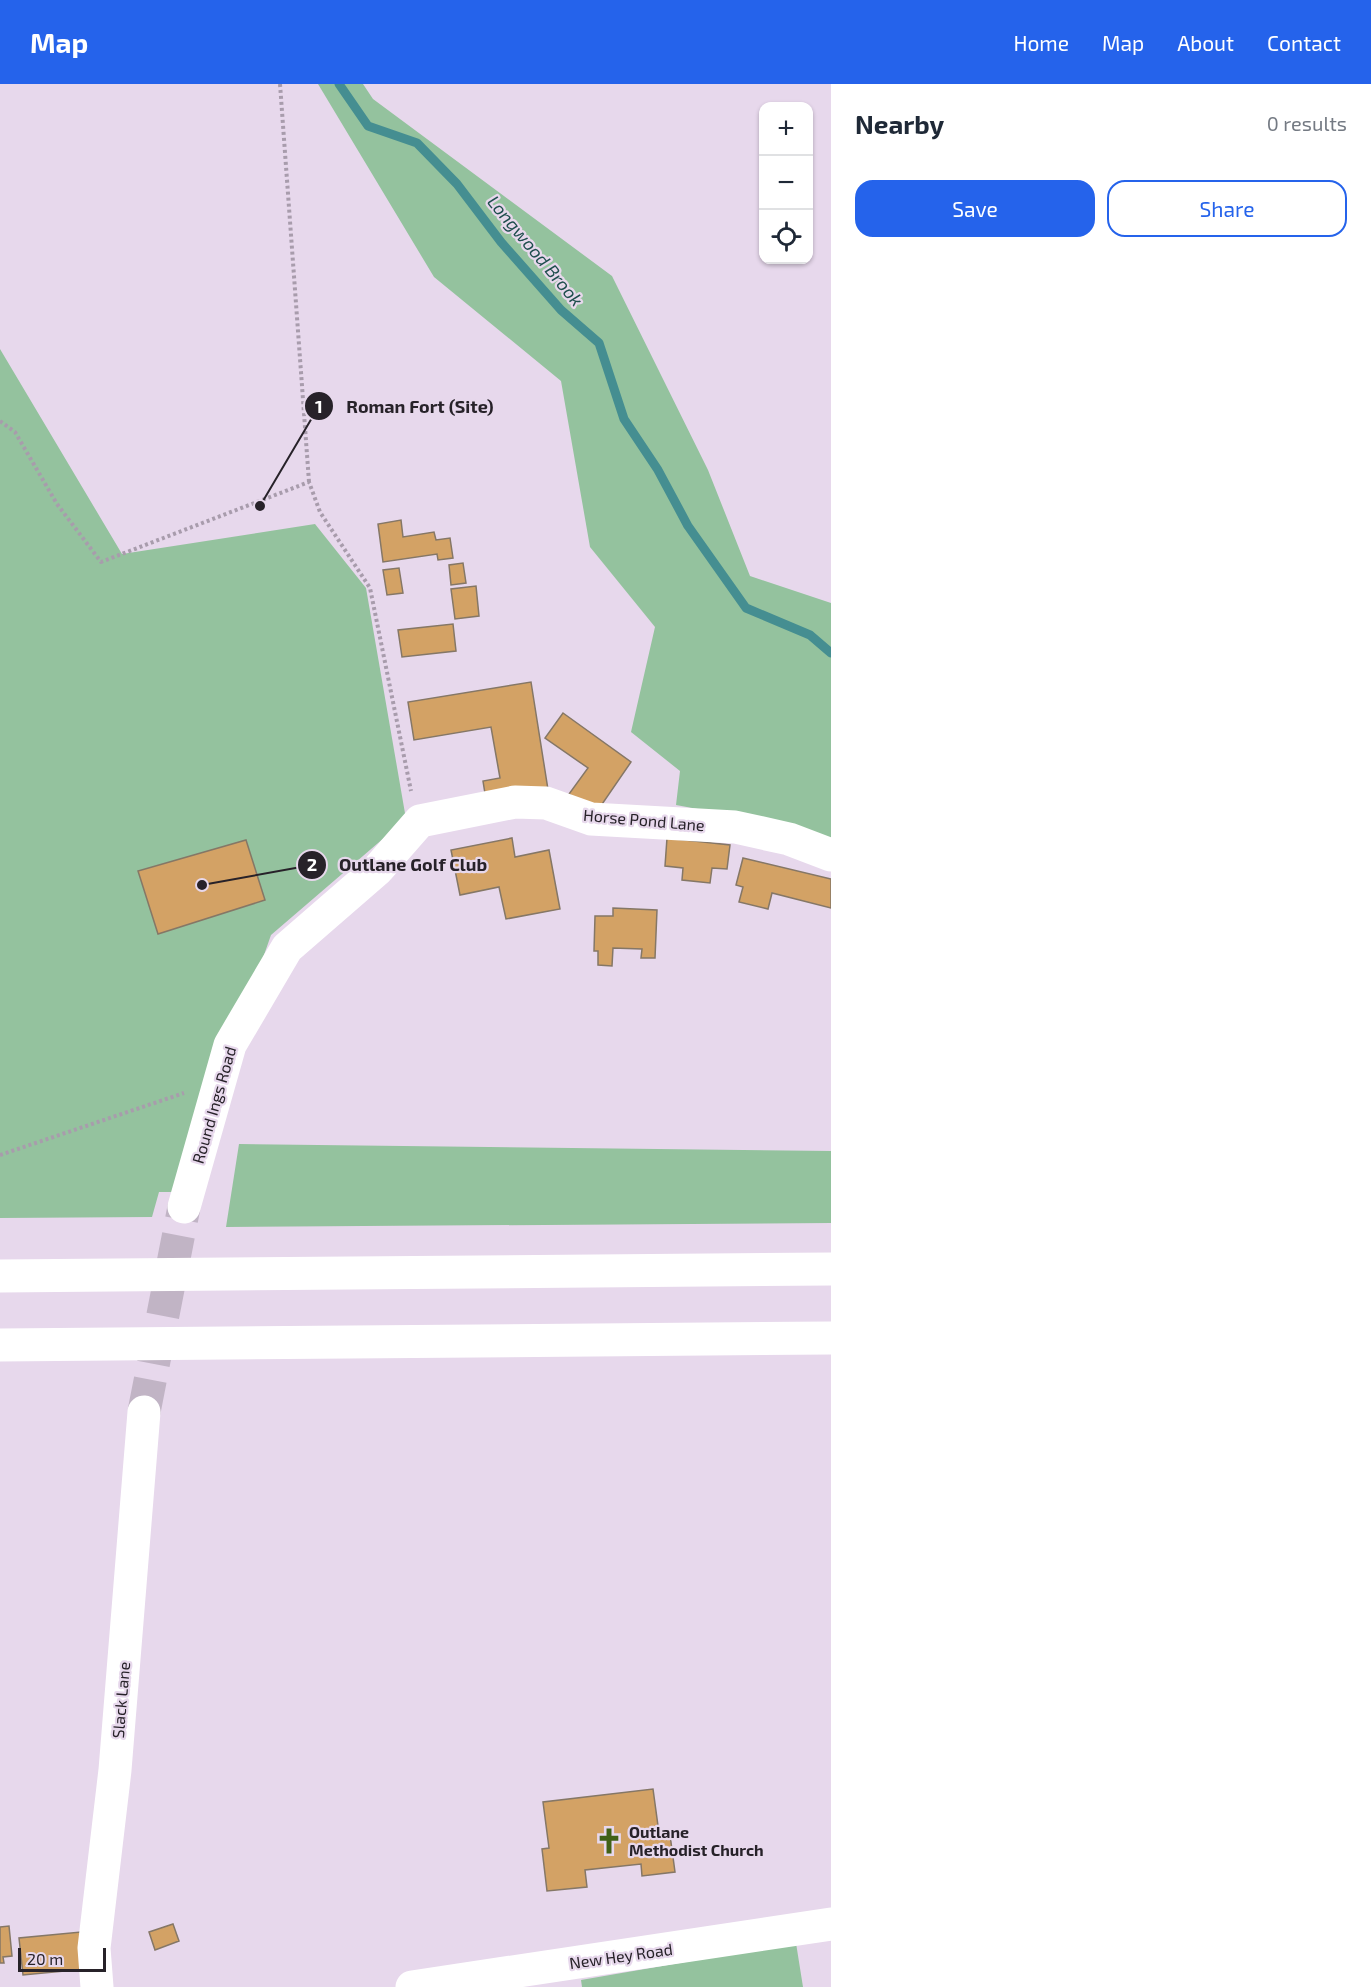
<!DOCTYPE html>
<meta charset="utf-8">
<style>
body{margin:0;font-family:"Exo 2",sans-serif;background:#f2f2f3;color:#1f2937}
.controls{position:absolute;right:18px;top:18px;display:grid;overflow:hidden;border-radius:12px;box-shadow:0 2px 4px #0004}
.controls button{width:54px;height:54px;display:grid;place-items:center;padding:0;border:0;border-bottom:2px solid #e0e1e3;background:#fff;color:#1f2937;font:30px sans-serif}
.scale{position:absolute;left:18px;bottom:15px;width:88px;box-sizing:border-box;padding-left:6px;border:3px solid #272229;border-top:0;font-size:16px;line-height:21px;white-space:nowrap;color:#272229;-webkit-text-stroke:4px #e7d8ec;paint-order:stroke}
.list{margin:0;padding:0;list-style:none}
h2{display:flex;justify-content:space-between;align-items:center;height:78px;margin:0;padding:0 24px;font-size:26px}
h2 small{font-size:20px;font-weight:400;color:#747a83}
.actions{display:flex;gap:12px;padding:18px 24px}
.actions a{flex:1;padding:14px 0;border:2px solid #2563eb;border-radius:18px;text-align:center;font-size:21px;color:#2563eb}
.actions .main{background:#2563eb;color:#fff}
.icon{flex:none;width:33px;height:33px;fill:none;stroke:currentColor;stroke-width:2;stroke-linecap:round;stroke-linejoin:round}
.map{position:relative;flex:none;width:831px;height:1903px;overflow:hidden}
header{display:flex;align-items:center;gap:36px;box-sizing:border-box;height:84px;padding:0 30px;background:#2563eb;color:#fff}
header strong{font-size:28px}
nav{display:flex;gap:33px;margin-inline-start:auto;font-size:21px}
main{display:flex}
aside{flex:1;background:#fff}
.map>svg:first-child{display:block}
.green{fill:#94c29e}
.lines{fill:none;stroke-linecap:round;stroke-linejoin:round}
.stream{stroke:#458e91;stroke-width:9}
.building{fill:#d3a265;stroke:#857766;stroke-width:1.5}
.minor-tunnel{stroke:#c1b4c5;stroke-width:33;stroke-dasharray:33 16;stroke-linecap:butt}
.path{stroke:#a89cac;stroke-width:4;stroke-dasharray:3 3;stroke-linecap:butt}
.minor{stroke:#fff;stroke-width:33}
.primary{stroke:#fff;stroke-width:33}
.motorway{stroke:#fff;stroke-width:33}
.labels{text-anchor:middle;stroke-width:4.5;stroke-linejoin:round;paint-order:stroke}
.street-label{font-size:16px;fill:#272229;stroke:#e7d8ec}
.poi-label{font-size:16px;font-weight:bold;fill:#272229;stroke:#e7d8ec;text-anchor:start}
.water-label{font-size:18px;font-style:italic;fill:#1e4e4d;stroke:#e7d8ec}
.leader{fill:none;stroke:#272229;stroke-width:2}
.callout-dot{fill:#272229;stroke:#e7d8ec;stroke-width:2}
.mark-label{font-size:18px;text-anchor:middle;font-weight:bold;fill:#fff}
.callout-label{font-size:18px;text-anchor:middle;font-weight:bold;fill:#272229;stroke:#e7d8ec;stroke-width:4.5;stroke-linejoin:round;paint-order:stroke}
</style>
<header>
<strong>Map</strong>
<nav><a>Home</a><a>Map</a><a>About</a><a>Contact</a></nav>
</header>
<main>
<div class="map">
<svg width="831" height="1903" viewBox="0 0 831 1903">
<rect width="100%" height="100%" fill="#e7d8ec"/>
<!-- green -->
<path class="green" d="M318,0H363L373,15L612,192L708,386L750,492L831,519V760L795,743L676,721L680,687L631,648L655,543L590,463L561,297L434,193Z
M0,265L122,470L315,440L366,504L406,735L271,851L181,1108H159L152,1133L0,1134Z
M239,1060L831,1067V1139L226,1143Z
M796,1859L803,1903H582L581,1896Z"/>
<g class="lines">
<!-- stream -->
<path class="stream" d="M339,0L368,42L417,59L457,100L501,158L561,226L599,259L624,335L658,386L688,442L746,524L810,551L831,569"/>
</g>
<!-- building -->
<path class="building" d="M401,436L403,453L434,448L436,456L450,454L453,474L438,476L437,470L383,478L378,440Z
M463,479L466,499L451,501L449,481Z
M399,484L403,509L387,511L383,486Z
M476,502L479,532L455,535L451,505Z
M453,540L456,567L402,573L398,546Z
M531,598L549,712L487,722L483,697L500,694L491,643L414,656L408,618Z
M563,629L631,678L596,729L569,710L588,684L545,654Z
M512,754L515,773L549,766L560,825L506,835L499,803L460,811L451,766Z
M667,754L730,761L727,785L712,784L710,799L682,796L683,784L665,782Z
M246,756L265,816L158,850L138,787Z
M743,774L831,795V824L772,809L768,825L739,818L743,803L736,801Z
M613,824L657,826L655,874H641L642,865L613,864L612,882L598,881V867H594L595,832H613Z
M653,1705L659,1749L670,1751L675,1788L642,1792L641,1780L585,1786L587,1803L547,1807L542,1765L549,1764L543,1718Z
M173,1840L179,1857L155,1866L149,1848Z
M9,1842L12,1872L3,1873L4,1879H0V1843Z
M81,1848L85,1885L23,1891L19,1854Z"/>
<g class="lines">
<!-- minor-tunnel -->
<path class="minor-tunnel" d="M144,1328L184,1123"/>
<!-- path -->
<path class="path" d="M280,0L309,398
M0,337L15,348L57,420L101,478L309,398L320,428L370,504L411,707
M0,1071L184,1009"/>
<!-- minor -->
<path class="minor" d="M184,1123L230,961L287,864L378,785L420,737L515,718L546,719L591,735L735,743L789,755L831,771
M97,1903L94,1864L115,1686L144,1328"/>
<!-- primary -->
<path class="primary" d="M412,1903L831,1840"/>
<!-- motorway -->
<path class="motorway" d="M0,1192L831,1185
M0,1261L831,1254"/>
</g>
<!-- icons -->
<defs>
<g id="church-bare" transform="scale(2.07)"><path d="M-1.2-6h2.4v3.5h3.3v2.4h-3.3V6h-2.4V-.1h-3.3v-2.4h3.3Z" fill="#406116" stroke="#e7d8ec" stroke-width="2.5" paint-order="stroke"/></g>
</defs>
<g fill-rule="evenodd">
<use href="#church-bare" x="609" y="1757"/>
</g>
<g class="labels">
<!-- street labels -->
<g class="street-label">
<text transform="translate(644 736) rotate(5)" y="6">Horse Pond Lane</text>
<text transform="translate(214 1021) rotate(-74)" y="6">Round Ings Road</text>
<text transform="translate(121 1616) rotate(-85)" y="6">Slack Lane</text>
<text transform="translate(621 1872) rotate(-8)" y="6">New Hey Road</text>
</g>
<!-- poi labels -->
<g class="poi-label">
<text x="629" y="1754">Outlane<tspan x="629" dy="18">Methodist Church</tspan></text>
</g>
<!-- water labels -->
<g class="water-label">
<text transform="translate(535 167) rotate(50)" y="6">Longwood Brook</text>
</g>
</g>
<!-- callouts -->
<path class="leader" d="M260 422L319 322M202 801L312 781"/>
<g class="callout-dot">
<circle cx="260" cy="422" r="6"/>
<circle cx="202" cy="801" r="6"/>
<circle cx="319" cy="322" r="15"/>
<circle cx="312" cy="781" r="15"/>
</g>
<g class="mark-label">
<text x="319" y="329">1</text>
<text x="312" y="787">2</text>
</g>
<g class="callout-label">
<text x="420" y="329">Roman Fort (Site)</text>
<text x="413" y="787">Outlane Golf Club</text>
</g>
</svg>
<div class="controls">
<button>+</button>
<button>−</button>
<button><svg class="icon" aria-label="locate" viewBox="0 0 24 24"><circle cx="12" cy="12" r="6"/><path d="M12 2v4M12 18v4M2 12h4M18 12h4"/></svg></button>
</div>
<div class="scale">20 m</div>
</div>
<aside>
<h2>Nearby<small>0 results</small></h2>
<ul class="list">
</ul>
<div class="actions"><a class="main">Save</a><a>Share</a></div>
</aside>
</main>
